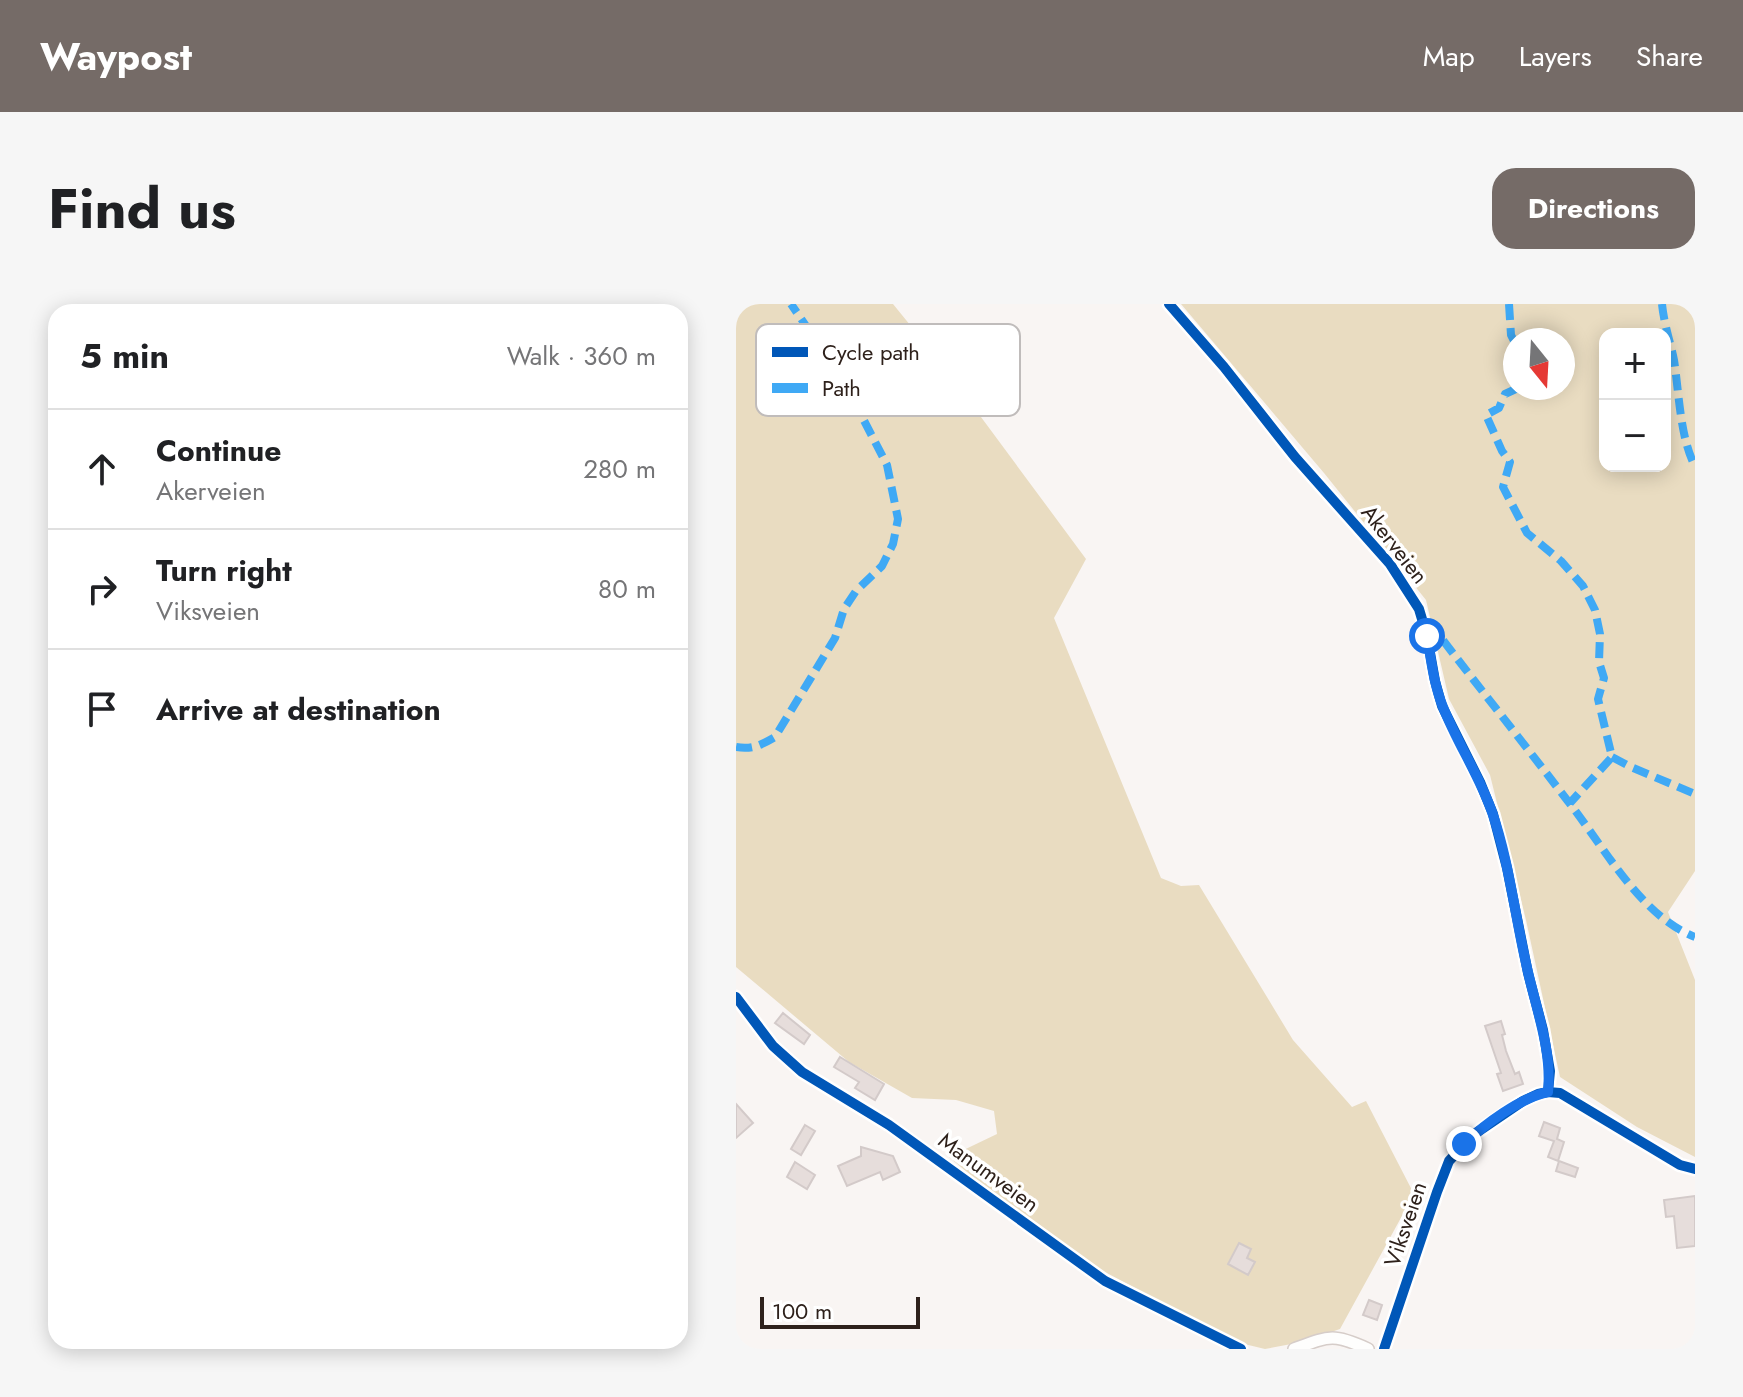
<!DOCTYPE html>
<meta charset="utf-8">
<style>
body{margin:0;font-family:Jost,sans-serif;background:#f6f6f6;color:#202124}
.controls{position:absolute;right:24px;top:24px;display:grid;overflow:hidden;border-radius:16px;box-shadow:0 4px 20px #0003}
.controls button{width:72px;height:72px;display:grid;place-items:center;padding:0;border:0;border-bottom:2px solid #e0e0e0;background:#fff;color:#202124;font:40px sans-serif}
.compass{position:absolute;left:767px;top:24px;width:72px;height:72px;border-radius:50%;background:#fff;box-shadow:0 4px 20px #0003;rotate:162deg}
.scale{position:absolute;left:24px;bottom:20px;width:160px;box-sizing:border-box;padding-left:8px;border:4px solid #2e211b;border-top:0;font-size:22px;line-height:28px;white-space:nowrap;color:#2e211b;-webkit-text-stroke:6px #fff;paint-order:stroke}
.stop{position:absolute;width:24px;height:24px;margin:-18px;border:6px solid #1a73e8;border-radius:50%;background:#fff}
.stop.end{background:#1a73e8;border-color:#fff;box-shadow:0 2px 8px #0008}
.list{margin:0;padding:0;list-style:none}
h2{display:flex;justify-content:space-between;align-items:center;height:104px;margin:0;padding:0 32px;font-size:34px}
h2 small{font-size:26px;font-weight:400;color:#757577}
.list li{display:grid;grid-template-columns:52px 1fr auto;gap:24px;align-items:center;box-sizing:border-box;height:120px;padding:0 32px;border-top:2px solid #e0e0e0}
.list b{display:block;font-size:30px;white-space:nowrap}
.list p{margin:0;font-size:26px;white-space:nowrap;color:#757577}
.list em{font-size:26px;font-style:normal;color:#757577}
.icon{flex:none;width:44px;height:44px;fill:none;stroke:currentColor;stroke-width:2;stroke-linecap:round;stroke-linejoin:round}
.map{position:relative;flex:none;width:959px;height:1045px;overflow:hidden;border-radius:24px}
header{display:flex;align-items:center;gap:48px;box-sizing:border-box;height:112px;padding:0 40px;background:#756b67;color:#fff}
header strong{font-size:38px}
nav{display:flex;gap:44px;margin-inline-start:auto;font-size:28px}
.intro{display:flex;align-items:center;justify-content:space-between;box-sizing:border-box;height:192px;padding:0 48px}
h1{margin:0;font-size:56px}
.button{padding:20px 36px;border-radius:24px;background:#756b67;color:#fff;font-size:28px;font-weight:700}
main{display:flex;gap:48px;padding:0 48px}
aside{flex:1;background:#fff;border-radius:24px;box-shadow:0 4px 20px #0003}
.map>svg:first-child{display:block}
.green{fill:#e9dcc1;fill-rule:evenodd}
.building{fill:#e6dddb;stroke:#d3cac9;stroke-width:2}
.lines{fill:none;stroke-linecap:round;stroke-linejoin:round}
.minor-casing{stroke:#d6cdc9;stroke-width:14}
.minor{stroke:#fefefd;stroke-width:11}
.quiet{stroke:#3fa9f5;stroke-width:8;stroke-dasharray:16 8;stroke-linecap:butt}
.cycleway-casing{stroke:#fff;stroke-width:15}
.cycleway{stroke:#0057b8;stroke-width:10}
.route{stroke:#1a73e8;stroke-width:10}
.labels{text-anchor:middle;stroke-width:7;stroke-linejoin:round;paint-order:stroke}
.street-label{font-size:22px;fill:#2e211b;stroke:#fff}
.key{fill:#fff;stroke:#c0bcbb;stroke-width:2}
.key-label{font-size:22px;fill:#2e211b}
</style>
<header>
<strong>Waypost</strong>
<nav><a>Map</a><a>Layers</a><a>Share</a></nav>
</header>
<div class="intro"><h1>Find us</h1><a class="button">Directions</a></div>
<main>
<aside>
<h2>5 min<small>Walk · 360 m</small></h2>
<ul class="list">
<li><svg class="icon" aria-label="ahead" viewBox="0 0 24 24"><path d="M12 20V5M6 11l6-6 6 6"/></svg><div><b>Continue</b><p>Akerveien</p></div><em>280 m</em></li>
<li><svg class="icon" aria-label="right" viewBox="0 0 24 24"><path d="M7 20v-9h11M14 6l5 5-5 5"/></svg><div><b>Turn right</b><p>Viksveien</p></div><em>80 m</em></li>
<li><svg class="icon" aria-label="arrive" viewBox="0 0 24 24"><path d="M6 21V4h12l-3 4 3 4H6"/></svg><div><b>Arrive at destination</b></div></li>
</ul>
</aside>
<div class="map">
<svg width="959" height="1045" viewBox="0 0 959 1045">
<rect width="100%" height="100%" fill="#f9f5f3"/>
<!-- green -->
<path class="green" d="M0,0H157L205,59L350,255L318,314L425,574L445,582L463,581L557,736L616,803L630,797L678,890L604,1025L566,1038L529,1045L500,1038L367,967L286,914L213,853L261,830L258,807L220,796L176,794L113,758L0,663Z
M445,0H959V567L932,608L959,676V853L901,823L824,773L790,616L754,471L713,395L690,296L588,169ZM869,30H929V162H869ZM779,36H827V84H779Z"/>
<!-- building -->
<path class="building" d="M47,709L74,731L68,740L39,719Z
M765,717L769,730L766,731L770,747L779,770L783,768L787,780L767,787L761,770L765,769L749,722Z
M104,753L148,780L139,796L119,784L123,778L98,763Z
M0,800L17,819L0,834Z
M808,818L824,824L821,835L828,838L822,857L812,853L818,837L803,832Z
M69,821L79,827L65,851L55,845Z
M125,843L157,852L164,868L147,876L144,868L111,882L102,862L125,852Z
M823,857L842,864L839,873L820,867Z
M59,858L79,871L71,885L51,873Z
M959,892V942L941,944L938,912L930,913L928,896Z
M503,939L515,945L511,954L519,958L512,971L492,960Z
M633,996L646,1001L641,1016L627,1011Z"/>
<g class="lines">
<!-- minor casing -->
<g class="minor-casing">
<path id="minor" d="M433,0L488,63L559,153L654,260L683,305L691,332L699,377L706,402L744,478L757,510L771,564L792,669L807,726L814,767L812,788
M0,693L37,742L66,768L153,821L369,977L505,1045
M558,1045C593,1032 597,1029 632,1045
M648,1045L701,888L713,857L737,831L787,797L802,790L812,788L824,789L944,861L959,865"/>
</g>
<!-- minor -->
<use href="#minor" class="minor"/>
<!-- quiet -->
<path class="quiet" d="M773,0L775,31L779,39
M926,0C928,20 934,37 938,56C943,88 944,134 959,162
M782,84L769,90L763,104L750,111L766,147L774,158L767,183L791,229L825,257L847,282L859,306L864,330L863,358L868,374L862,395L876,453L834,499
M691,319L703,331C745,386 789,441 831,496C867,541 904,612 959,633
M0,443C16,446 25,441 39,433L99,334L108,305L120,287L146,262L157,240L162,215L151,161L107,76L55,0
M876,453L895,463L959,490"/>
<!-- cycleway casing -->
<g class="cycleway-casing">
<path id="cycleway" d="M433,0L488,63L559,153L654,260L683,305L691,332L699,377L706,402L744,478L757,510L771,564L792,669L807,726L814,767L812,788
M0,693L37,742L66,768L153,821L369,977L505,1045
M648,1045L701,888L713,857L737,831L787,797L802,790L812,788L824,789L944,861L959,865"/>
</g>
<!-- cycleway -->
<use href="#cycleway" class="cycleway"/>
</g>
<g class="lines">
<!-- route -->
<path class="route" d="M691,332C695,356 698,381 707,403C721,439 743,471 756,508C774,560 779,615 792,668C801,708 816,747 812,788C784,794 749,820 728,840"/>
</g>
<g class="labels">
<!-- street labels -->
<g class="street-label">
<text transform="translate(659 240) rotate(52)" y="8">Akerveien</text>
<text transform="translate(253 868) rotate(36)" y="8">Manumveien</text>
<text transform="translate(669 920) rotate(-71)" y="8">Viksveien</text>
</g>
</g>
<!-- legend -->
<rect x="20" y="20" width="264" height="92" rx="12" class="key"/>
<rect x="36" y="43" width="36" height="10" fill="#0057b8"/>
<rect x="36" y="79" width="36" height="10" fill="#3fa9f5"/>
<g class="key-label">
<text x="86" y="56">Cycle path</text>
<text x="86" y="92">Path</text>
</g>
</svg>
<div class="controls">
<button>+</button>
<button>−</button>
</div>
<svg class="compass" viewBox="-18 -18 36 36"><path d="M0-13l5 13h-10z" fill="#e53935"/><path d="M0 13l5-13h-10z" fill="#757577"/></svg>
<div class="scale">100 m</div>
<div class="stop" style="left:691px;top:332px"></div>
<div class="stop end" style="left:728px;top:840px"></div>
</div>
</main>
